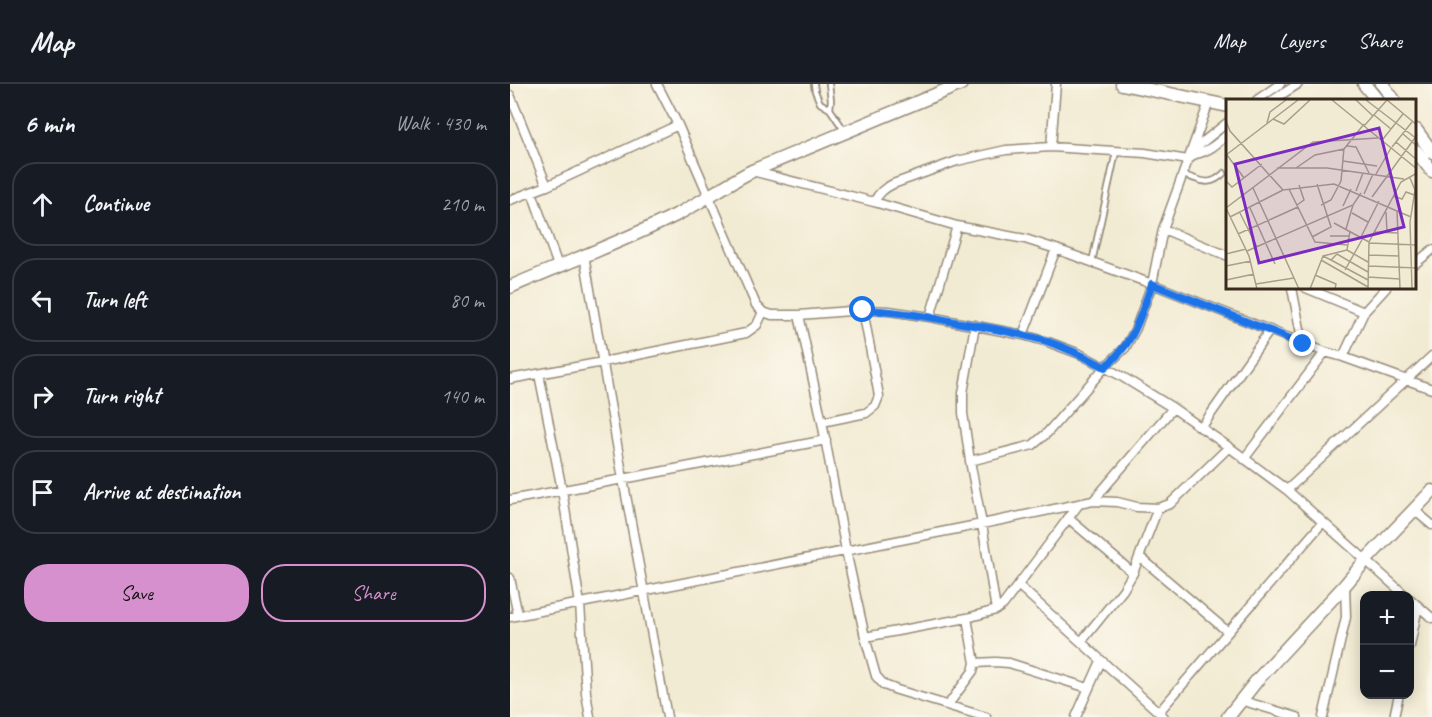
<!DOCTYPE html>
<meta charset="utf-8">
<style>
body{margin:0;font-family:Caveat,sans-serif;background:#20242c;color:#f1f3f6}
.controls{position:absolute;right:18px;bottom:18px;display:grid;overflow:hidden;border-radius:12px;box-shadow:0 3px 15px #0003}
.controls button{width:54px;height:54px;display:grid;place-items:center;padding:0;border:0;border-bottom:2px solid #363941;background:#171b24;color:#f1f3f6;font:30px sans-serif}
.stop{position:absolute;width:18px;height:18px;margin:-14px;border:4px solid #1a73e8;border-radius:50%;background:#fff}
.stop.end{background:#1a73e8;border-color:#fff;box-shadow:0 2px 6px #0008}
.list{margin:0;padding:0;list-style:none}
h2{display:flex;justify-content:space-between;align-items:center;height:78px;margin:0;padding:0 24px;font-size:26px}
h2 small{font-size:20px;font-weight:400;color:#9ea1a6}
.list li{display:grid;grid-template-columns:39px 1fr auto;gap:18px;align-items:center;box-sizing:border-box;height:84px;margin:0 12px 12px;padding:0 12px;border:2px solid #363941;border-radius:24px}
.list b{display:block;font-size:22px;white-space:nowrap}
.list em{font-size:20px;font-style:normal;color:#9ea1a6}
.actions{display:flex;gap:12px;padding:18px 24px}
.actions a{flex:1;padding:14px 0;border:2px solid #d690ce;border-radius:24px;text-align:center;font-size:21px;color:#d690ce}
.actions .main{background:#d690ce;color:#111}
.icon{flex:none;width:33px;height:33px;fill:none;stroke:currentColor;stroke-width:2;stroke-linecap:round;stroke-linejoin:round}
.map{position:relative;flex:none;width:922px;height:633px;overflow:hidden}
header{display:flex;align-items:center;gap:36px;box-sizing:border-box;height:84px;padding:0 30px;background:#171b24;border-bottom:2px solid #363941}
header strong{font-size:28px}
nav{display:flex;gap:33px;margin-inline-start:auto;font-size:21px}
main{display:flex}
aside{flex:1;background:#171b24}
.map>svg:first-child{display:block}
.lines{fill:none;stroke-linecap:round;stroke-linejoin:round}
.lane-casing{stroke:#968a78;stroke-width:8}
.street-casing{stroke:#968a78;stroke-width:11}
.secondary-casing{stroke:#968a78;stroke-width:15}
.lane{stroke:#fff;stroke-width:4.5}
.street{stroke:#fff;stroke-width:8}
.secondary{stroke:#fff;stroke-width:12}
.route{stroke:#1a73e8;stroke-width:8}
.inset-road{fill:none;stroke:#a99e8b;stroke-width:1.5}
.view{fill:#7b2cbf;fill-opacity:0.15;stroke:#7b2cbf;stroke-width:3}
.inset-edge{fill:none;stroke:#3b2a1e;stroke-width:3}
</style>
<header>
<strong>Map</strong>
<nav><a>Map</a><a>Layers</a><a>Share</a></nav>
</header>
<main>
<aside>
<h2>6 min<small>Walk · 430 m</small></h2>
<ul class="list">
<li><svg class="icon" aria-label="ahead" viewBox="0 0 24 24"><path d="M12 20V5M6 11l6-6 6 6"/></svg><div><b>Continue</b></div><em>210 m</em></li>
<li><svg class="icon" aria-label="left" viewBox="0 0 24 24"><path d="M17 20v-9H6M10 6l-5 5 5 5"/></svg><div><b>Turn left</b></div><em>80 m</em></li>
<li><svg class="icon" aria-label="right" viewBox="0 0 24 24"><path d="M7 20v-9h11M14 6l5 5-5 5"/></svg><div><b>Turn right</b></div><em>140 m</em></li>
<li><svg class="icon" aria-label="arrive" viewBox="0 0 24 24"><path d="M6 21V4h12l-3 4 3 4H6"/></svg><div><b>Arrive at destination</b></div></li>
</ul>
<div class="actions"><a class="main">Save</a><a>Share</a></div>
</aside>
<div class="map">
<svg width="922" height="633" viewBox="0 0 922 633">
<rect width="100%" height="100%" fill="#fbf7ec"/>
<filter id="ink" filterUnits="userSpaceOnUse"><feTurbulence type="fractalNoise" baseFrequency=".0167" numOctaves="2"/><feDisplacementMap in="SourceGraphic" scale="12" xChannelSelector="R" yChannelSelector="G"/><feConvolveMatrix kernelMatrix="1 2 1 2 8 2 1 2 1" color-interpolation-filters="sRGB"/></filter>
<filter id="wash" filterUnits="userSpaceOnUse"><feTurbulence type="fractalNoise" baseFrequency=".008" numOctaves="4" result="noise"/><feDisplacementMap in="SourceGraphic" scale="24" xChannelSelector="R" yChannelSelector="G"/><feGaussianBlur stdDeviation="1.35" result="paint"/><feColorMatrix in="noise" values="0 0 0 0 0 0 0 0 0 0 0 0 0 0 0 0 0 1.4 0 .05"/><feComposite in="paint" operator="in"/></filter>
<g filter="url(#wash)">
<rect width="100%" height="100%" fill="#f2ebd3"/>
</g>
<g filter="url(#ink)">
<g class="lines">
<!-- lane casing -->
<g class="lane-casing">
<path id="lane" d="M304,0L305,7L310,19L320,25L334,46
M319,0L321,16L320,25
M673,91C691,96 699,104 714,89
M582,178L606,68"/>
</g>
<!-- street casing -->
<g class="street-casing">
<path id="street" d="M147,0L168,41L246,221L253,228L262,231H289L353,226L379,227L420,233L513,251L538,258L570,270L611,292L663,324L719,363L777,406L896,512
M0,11L37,102
M747,16L770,0
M763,16L788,0
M541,63L546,0
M685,70C698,68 708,59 718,50
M242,87L364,118L447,142L515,155L546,165L642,200L815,268L833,273L922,305
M22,108L48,182
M0,116L37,102L168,41
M364,118C369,109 373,105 383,100L447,77L496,66L541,63L635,69L678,76L685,70L688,62L718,38
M653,145L718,172
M74,171L113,395L157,633
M906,179L922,166
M782,204L793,260
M796,204L854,228
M289,231L312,338L336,467L355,553L366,592L374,601L387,606L476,633
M420,233L447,142
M513,251L546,165
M833,273L854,228L876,204
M29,290L52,406L70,520L76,609L80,633
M0,295L93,278L236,249L247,241L253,228
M312,338L356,329L365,322L369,312L353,226
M691,344L760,246
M734,375L815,268
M460,377L523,361L537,349L595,283L615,264L626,244L642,200L653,145L699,18
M777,406L922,272
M0,416L113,395L316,356
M583,417L663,324
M903,425L922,441
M558,434L623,489
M630,473L718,548
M0,494L8,531
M508,501L654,633
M900,515L922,534
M486,526L493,521L569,420
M0,533L472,440L583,417L607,418L627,423L648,424L660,420L719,363
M355,553L457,534L486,526L472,440L460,377L453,329V309L465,241
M571,558L613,506L623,489L648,424
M900,562L908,522
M465,579L485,578L499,579L578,604
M730,616L787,633
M438,621L463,587L465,579L457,534
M649,628L813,438
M566,633L591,577
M813,633L836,533L835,501
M884,633L889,610"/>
</g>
<!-- secondary casing -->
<g class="secondary-casing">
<path id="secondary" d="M612,0L718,22
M854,0L867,16
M872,0L884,16
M906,46L922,68
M906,67L922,87
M0,203C55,179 112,158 166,131C192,118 216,100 242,87L451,0
M718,633L748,595L835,501L855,477L922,407"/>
</g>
<!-- lane -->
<use href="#lane" class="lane"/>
<!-- street -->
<use href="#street" class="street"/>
<!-- secondary -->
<use href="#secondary" class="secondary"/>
</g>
</g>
<g class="lines" filter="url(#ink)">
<!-- route -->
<path class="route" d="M353,226C384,227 415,232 445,238C476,243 506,248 536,257C557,264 576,273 595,283C625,258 629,235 642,200L793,260"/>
</g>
<!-- overview -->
<g transform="translate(716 15)">
<rect width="190" height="190" fill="#f2ebd3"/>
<path class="inset-road" d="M106,1L191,70M130,1L147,17M140,1L191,40M161,1L191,26M148,16L165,30M47,20L58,25L84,1M0,22L4,32L57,91L108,85L185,118M41,24L44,13L60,1M138,27L161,1M177,35L191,47M157,40L177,15M170,43L191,61M121,47L130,48L143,74M166,48L186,23M0,56L72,1M1,56L18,79M117,62L151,67M51,69H101L178,80M70,69L89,56L118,50L138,25M150,75L165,49M184,79L189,91L184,123L186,190M0,82L6,88L36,65M27,89L73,190M63,90L89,143L121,146M130,92L137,74M138,95L147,75M167,97L176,100L180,93L191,97M146,98L191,36M71,106L78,101L73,86M95,106L105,101L115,82L118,49M117,107L125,90M24,109L49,165M171,111L174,190M160,113L161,133M14,114L31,148M126,114L142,123M4,118L57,91M108,124L143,143M120,130L127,106M124,132L121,151L142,163M149,133L172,134M12,135L72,108M104,137H123M86,138L105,128L91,85M135,138L153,102M143,144L191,146M21,152L127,106L135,94M0,155L20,150M111,155L142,173M142,156L173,157M97,157L121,151M95,161L142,188M105,161L142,181M0,167L25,162M143,167L191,169M119,171L137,139M89,176L110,185L109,190M142,178L174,180M0,181L28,175M30,185L68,179M31,190L23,157L0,109L87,43L152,39M84,190L97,157L105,161L111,155M142,190L143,143L175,83L191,74"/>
<path class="view" d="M153,29L178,128L33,164L9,65Z"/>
<rect width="190" height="190" class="inset-edge"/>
</g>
</svg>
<div class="controls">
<button>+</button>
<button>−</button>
</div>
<div class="stop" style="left:353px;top:226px"></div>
<div class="stop end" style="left:793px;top:260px"></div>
</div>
</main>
